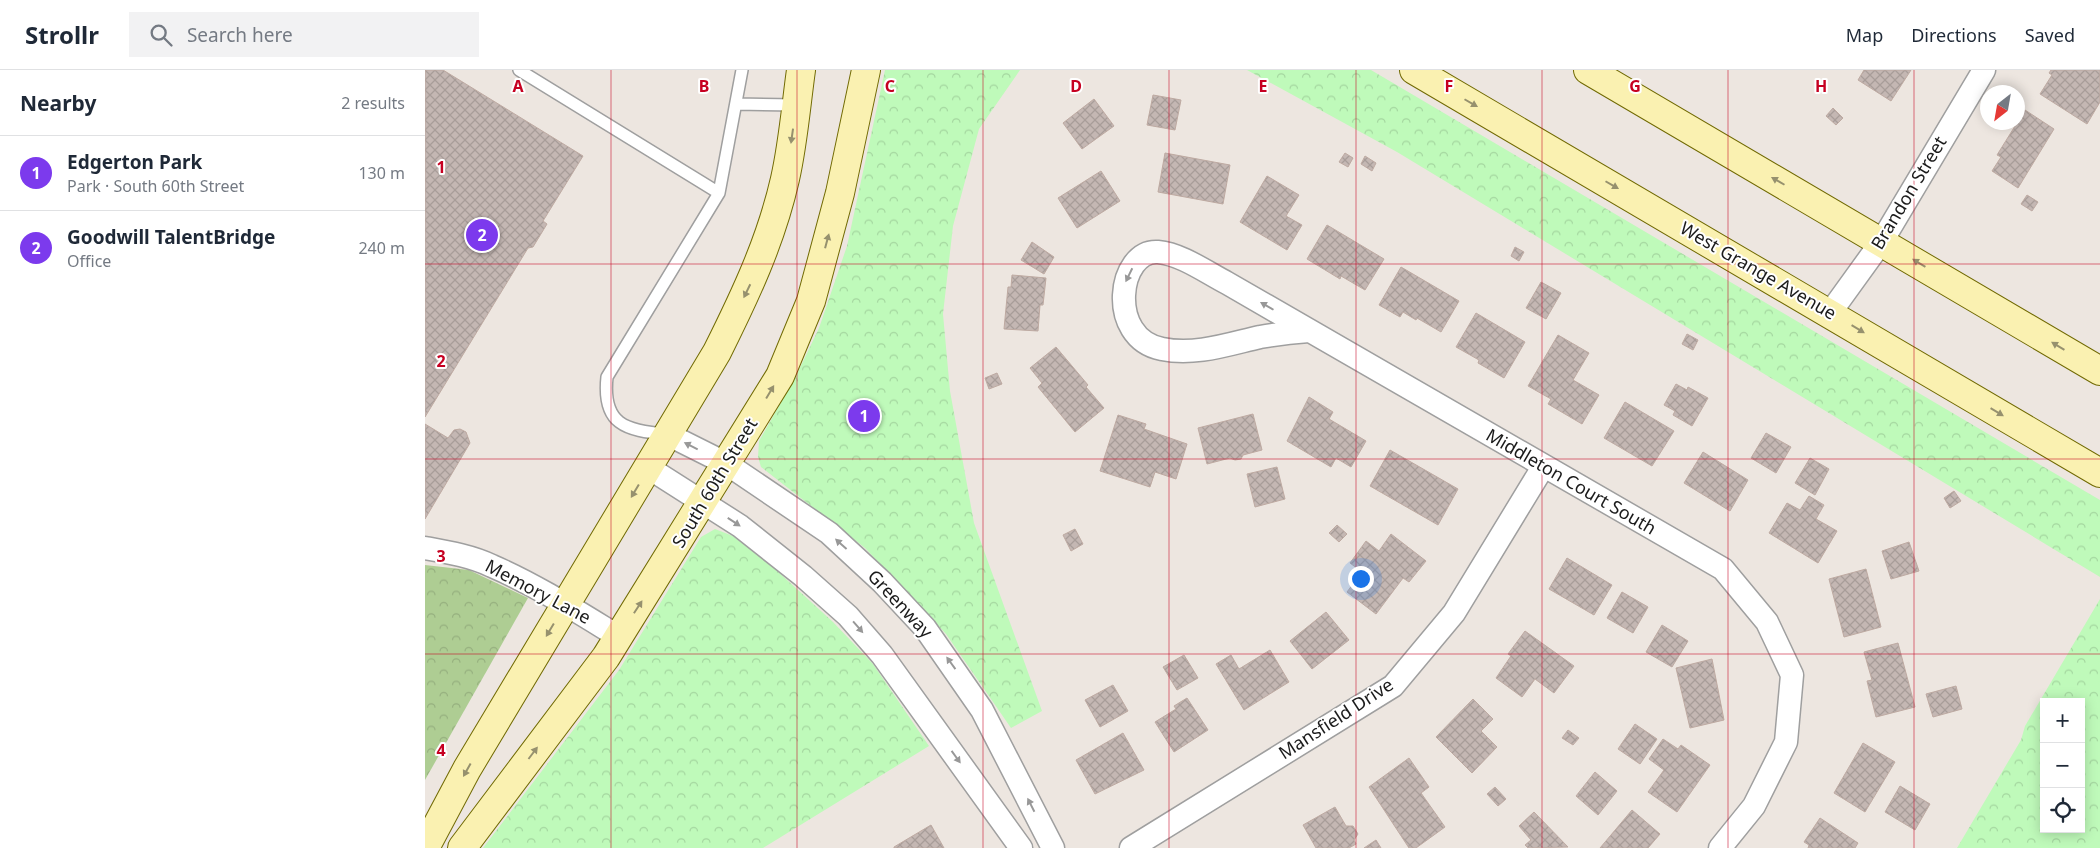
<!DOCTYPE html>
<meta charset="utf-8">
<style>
body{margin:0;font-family:"Noto Sans",sans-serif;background:#f2f2f3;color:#1f2937}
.controls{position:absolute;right:15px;bottom:15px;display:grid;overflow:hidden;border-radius:0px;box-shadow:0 2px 12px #0003}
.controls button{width:45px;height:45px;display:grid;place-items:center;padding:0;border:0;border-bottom:1px solid #e0e1e3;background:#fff;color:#1f2937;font:25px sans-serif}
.compass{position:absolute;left:1555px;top:15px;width:45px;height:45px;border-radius:50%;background:#fff;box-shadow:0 2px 12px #0003;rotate:211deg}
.you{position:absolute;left:935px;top:508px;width:18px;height:18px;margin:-12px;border:4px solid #fff;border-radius:50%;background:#1a73e8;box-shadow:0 0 0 8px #1a73e833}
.badge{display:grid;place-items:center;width:32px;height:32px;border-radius:50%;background:#7c3aed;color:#fff;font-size:16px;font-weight:700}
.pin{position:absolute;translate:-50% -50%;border:2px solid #fff;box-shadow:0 1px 5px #0006}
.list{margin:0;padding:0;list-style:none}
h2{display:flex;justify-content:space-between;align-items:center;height:65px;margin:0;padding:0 20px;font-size:21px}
h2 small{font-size:16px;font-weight:400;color:#747a83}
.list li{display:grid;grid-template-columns:32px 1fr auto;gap:15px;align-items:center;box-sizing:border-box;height:75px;padding:0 20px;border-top:1px solid #e0e1e3}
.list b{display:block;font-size:19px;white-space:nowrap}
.list p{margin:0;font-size:16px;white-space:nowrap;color:#747a83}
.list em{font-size:16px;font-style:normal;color:#747a83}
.icon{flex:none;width:28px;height:28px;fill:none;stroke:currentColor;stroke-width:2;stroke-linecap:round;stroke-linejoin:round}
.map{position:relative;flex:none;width:1675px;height:778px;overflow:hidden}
header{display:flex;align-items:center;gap:30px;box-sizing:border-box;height:70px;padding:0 25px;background:#fff;border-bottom:1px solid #e0e1e3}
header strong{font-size:24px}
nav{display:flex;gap:28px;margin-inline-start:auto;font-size:18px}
.search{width:350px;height:45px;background:#f2f2f3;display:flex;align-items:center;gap:12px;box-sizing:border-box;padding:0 18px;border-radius:0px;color:#747a83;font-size:19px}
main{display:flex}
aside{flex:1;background:#fff}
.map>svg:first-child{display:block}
.forest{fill:url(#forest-crowns)}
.park{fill:url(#park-crowns);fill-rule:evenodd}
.building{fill:url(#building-cross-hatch);stroke:#beaaa2}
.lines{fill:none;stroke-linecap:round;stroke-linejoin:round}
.lane-casing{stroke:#9f9f9f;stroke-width:14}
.street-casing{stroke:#9f9f9f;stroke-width:25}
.secondary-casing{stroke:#716a03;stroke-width:30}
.lane{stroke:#fff;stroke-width:11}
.street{stroke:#fff;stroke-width:22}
.secondary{stroke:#faf1b1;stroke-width:28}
.oneway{fill:#96916e}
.oneway2{fill:#989898}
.grid{fill:none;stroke:#c60021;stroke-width:1;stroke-opacity:0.55}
.labels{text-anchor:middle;stroke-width:4;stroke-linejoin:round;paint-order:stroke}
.street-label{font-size:18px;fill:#1b1b1b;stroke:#fff}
.grid-label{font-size:16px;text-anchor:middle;font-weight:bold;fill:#c60021;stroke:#fff;stroke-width:4;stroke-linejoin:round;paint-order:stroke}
</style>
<header>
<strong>Strollr</strong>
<div class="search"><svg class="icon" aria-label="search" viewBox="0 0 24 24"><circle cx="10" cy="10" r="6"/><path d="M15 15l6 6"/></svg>Search here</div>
<nav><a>Map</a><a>Directions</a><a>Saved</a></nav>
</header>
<main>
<aside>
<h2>Nearby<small>2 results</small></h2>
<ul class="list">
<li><span class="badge">1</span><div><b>Edgerton Park</b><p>Park · South 60th Street</p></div><em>130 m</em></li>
<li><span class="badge">2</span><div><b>Goodwill TalentBridge</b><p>Office</p></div><em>240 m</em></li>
</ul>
</aside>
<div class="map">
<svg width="1675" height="778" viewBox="0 0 1675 778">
<defs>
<pattern id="forest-crowns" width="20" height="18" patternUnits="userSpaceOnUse" patternTransform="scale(1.25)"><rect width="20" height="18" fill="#aecd93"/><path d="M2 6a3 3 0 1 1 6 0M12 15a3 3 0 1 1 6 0" fill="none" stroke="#95af7e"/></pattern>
<pattern id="park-crowns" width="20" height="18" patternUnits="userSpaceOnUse" patternTransform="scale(1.25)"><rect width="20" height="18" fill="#bffaba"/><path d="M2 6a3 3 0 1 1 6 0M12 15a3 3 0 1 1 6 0" fill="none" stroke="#a4d69f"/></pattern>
<pattern id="building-cross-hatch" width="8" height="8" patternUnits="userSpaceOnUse" patternTransform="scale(1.25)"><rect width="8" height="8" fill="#c4b7b3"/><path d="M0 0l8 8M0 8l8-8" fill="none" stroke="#a89d99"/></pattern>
</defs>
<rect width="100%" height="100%" fill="#ede6e0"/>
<!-- forest -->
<path class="forest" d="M0,495L44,500L103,528L0,710Z"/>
<!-- park -->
<path class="park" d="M460,0H595L554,59L528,156L518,244L525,321L549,453L617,641L586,658L521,564L440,478L336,397L333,387L334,371L371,306L394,258L422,176Z
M822,0H946L1675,430V507L972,82Z
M290,459L308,466L350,499L408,552L448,594L504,676L338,778H58L194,600L276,467Z
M1675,529V778H1532L1596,670L1600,656ZM1619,632H1656V759H1619Z"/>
<!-- building -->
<path class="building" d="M0,0H18L158,86L118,151L122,154L108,177L103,178L0,347Z
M1439,0H1486L1466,31L1433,10Z
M1626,0H1675V32L1662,54L1615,24L1627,5L1624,3Z
M728,25L756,30L750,60L722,55Z
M669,29L689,56L657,79L638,53Z
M1408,38L1418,48L1411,55L1401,46Z
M1600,40L1629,59L1593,118L1567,101L1576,87L1572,85Z
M740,83L805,95L798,134L733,122Z
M920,83L928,88L923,97L914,92Z
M940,86L951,93L947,101L936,94Z
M676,101L695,131L652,158L633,128Z
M842,106L874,125L861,146L877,155L862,180L815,152Z
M1602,125L1613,132L1607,141L1596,134Z
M902,155L959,189L940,220L916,206L915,209L882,189Z
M607,172L629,187L619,204L596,190Z
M1090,177L1099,182L1094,191L1086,186Z
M976,197L1034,231L1016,262L992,248L991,250L978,242L975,247L954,235Z
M587,205L621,208L618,235H615L613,261L579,259L583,217H586Z
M1116,212L1136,223L1121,249L1101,238Z
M1051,243L1100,272L1079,308L1053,293L1054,290L1031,277Z
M1262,264L1273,270L1268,280L1257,274Z
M1133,265L1164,283L1148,310L1174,325L1157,354L1123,334L1126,329L1103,316Z
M631,277L663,315L661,317L679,338L650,362L613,317L617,313L605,298Z
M572,303L577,314L564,319L560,308Z
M1251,314L1262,320L1263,317L1283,328L1267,356L1248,345L1250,341L1239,335Z
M884,327L908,342L904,349L941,371L926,397L911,388L906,397L862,371Z
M1200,332L1249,361L1227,396L1179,368Z
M828,344L837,380L818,385L816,389L810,390L805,388L782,394L773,358Z
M693,345L721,354L719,359L762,374L751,409L730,402L725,417L675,401Z
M0,354L23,368L29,360L35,359L41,362L45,373L0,449Z
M1341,363L1366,377L1351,403L1326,388Z
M965,380L1033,419L1013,455L945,416Z
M1278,382L1323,410L1305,441L1259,413Z
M1385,388L1404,399L1390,425L1370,413Z
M852,397L860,429L830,437L822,404Z
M1529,421L1536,431L1525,438L1519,428Z
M1384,426L1399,435L1391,449L1412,461L1393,493L1344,463L1362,433L1375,440Z
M912,455L922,464L914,472L904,463Z
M650,459L658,474L646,481L638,465Z
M966,464L1001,491L984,512L978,508L951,544L922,522L937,502L925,493L941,471L954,481Z
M1484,472L1494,501L1466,509L1457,481Z
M1142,488L1187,515L1169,545L1124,519Z
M1441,499L1456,557L1419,567L1404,509Z
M1197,522L1223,537L1208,563L1182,548Z
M901,542L924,570L887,599L865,571Z
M1237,555L1263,571L1247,597L1221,582Z
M1100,561L1149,596L1129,623L1110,609L1097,627L1071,608L1086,586L1083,584Z
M1473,573L1490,637L1451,647L1442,611L1447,610L1439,582Z
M845,580L864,612L819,640L791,594L806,585L814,599Z
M759,585L773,608L752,620L738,597Z
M1287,589L1299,650L1265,658L1251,598Z
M688,615L703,641L675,657L660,630Z
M1531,616L1537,639L1508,647L1501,624Z
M762,628L783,660L749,682L730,652L751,639L749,636Z
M1048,629L1068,649L1056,661L1072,677L1047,703L1011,667Z
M1210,654L1232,669L1215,694L1193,679Z
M1143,660L1154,668L1148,675L1137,668Z
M698,663L719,700L670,724L651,690Z
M1238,669L1253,679L1256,675L1285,695L1252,742L1223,722L1239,700L1224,689Z
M1438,673L1470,692L1440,742L1409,723Z
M984,688L1004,717L996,723L1020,757L991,778H984L944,717Z
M1170,702L1192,721L1173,745L1151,726Z
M1475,716L1505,734L1490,760L1460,742Z
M1070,717L1081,729L1073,736L1062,724Z
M910,737L921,756H928L933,764L929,770L931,774L924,778H891L878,755Z
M1207,740L1235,764L1223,778H1175Z
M1109,742L1143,777L1103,778L1100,775L1106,770L1094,756Z
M1395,748L1433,773L1430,778H1383L1384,775L1379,772Z
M506,755L519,778H469V777Z
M951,770L956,778H939Z"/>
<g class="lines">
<!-- lane casing -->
<g class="lane-casing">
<path id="lane" d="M94,0L294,123
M311,34L371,35
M242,364C200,361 177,354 182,307L294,123L317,0"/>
</g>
<!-- street casing -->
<g class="street-casing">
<path id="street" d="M1405,243L1457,171L1559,0
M884,261C868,262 852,264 835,267C804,274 770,286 737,279C681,268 693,179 733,182C756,184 781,202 802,213L1298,499L1342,552L1367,605L1361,672L1329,736L1295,778
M244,365L302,394L404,463L457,512L500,558L557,640L628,778
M224,398L315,456L378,506L423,546L457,585L596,778
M0,478C22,482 46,486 67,496C111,515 153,542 194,567
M706,778L968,616L1029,543L1118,397"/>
</g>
<!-- secondary casing -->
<g class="secondary-casing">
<path id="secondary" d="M989,0L1675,403
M1163,0L1675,301
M0,778L42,699L292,282C320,226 346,171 360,109C368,74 371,36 376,0
M37,778L181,587L355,306L386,231L415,123L441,0"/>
</g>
<!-- lane -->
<use href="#lane" class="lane"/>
<!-- street -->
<use href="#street" class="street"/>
<!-- secondary -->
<use href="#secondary" class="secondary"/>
</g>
<!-- one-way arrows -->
<defs><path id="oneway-solid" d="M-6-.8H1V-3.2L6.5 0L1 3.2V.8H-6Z" transform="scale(1.25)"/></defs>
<g class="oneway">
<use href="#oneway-solid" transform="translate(1046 33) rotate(30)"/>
<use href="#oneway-solid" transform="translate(367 66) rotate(98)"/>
<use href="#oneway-solid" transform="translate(1353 111) rotate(-150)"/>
<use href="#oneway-solid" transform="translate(1187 115) rotate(30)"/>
<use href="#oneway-solid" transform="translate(402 171) rotate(-75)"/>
<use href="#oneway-solid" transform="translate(1494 193) rotate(-149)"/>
<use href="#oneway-solid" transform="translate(322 221) rotate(116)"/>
<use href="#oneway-solid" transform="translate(1433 259) rotate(31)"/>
<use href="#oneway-solid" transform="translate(1633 276) rotate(-149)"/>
<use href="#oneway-solid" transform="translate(345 322) rotate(-59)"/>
<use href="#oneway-solid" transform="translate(1572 342) rotate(31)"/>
<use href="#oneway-solid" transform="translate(210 421) rotate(121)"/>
<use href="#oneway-solid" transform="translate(213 537) rotate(-57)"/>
<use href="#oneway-solid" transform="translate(125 560) rotate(121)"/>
<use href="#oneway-solid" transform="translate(108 683) rotate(-53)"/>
<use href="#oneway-solid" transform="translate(42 700) rotate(119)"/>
</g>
<g class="oneway2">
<use href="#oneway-solid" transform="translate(704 205) rotate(116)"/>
<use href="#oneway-solid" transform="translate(842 236) rotate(-150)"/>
<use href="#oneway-solid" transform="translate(266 376) rotate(-153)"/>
<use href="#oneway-solid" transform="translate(309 452) rotate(33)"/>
<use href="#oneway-solid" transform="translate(416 474) rotate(-138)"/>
<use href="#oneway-solid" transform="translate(433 557) rotate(49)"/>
<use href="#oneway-solid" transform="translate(526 593) rotate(-126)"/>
<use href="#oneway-solid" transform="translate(531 687) rotate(54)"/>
<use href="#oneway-solid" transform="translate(606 735) rotate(-117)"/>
</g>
<!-- grid -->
<path class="grid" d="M186,0V778M372,0V778M558,0V778M744,0V778M931,0V778M1117,0V778M1303,0V778M1489,0V778M0,194H1675M0,389H1675M0,584H1675"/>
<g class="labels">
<!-- street labels -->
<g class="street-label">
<text transform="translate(1484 123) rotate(-59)" y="6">Brandon Street</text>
<text transform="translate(1333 201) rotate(30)" y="6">West Grange Avenue</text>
<text transform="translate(1146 412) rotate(30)" y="6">Middleton Court South</text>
<text transform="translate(290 413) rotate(-59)" y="6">South 60th Street</text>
<text transform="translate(113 522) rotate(28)" y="6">Memory Lane</text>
<text transform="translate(475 534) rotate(47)" y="6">Greenway</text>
<text transform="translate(911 649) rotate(-33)" y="6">Mansfield Drive</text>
</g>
</g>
<g class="grid-label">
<text x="93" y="22">A</text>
<text x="279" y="22">B</text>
<text x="465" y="22">C</text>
<text x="651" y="22">D</text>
<text x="838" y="22">E</text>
<text x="1024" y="22">F</text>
<text x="1210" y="22">G</text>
<text x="1396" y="22">H</text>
<text x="16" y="103">1</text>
<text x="16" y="297">2</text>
<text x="16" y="492">3</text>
<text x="16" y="686">4</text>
</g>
</svg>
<div class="controls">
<button>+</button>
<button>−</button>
<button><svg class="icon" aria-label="locate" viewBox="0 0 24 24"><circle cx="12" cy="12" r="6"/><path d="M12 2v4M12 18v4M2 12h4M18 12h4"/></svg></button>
</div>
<svg class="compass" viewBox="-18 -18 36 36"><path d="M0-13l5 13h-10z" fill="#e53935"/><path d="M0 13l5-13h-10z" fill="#747a83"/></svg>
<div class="you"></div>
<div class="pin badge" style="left:439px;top:346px">1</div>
<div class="pin badge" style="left:57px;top:165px">2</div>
</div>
</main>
